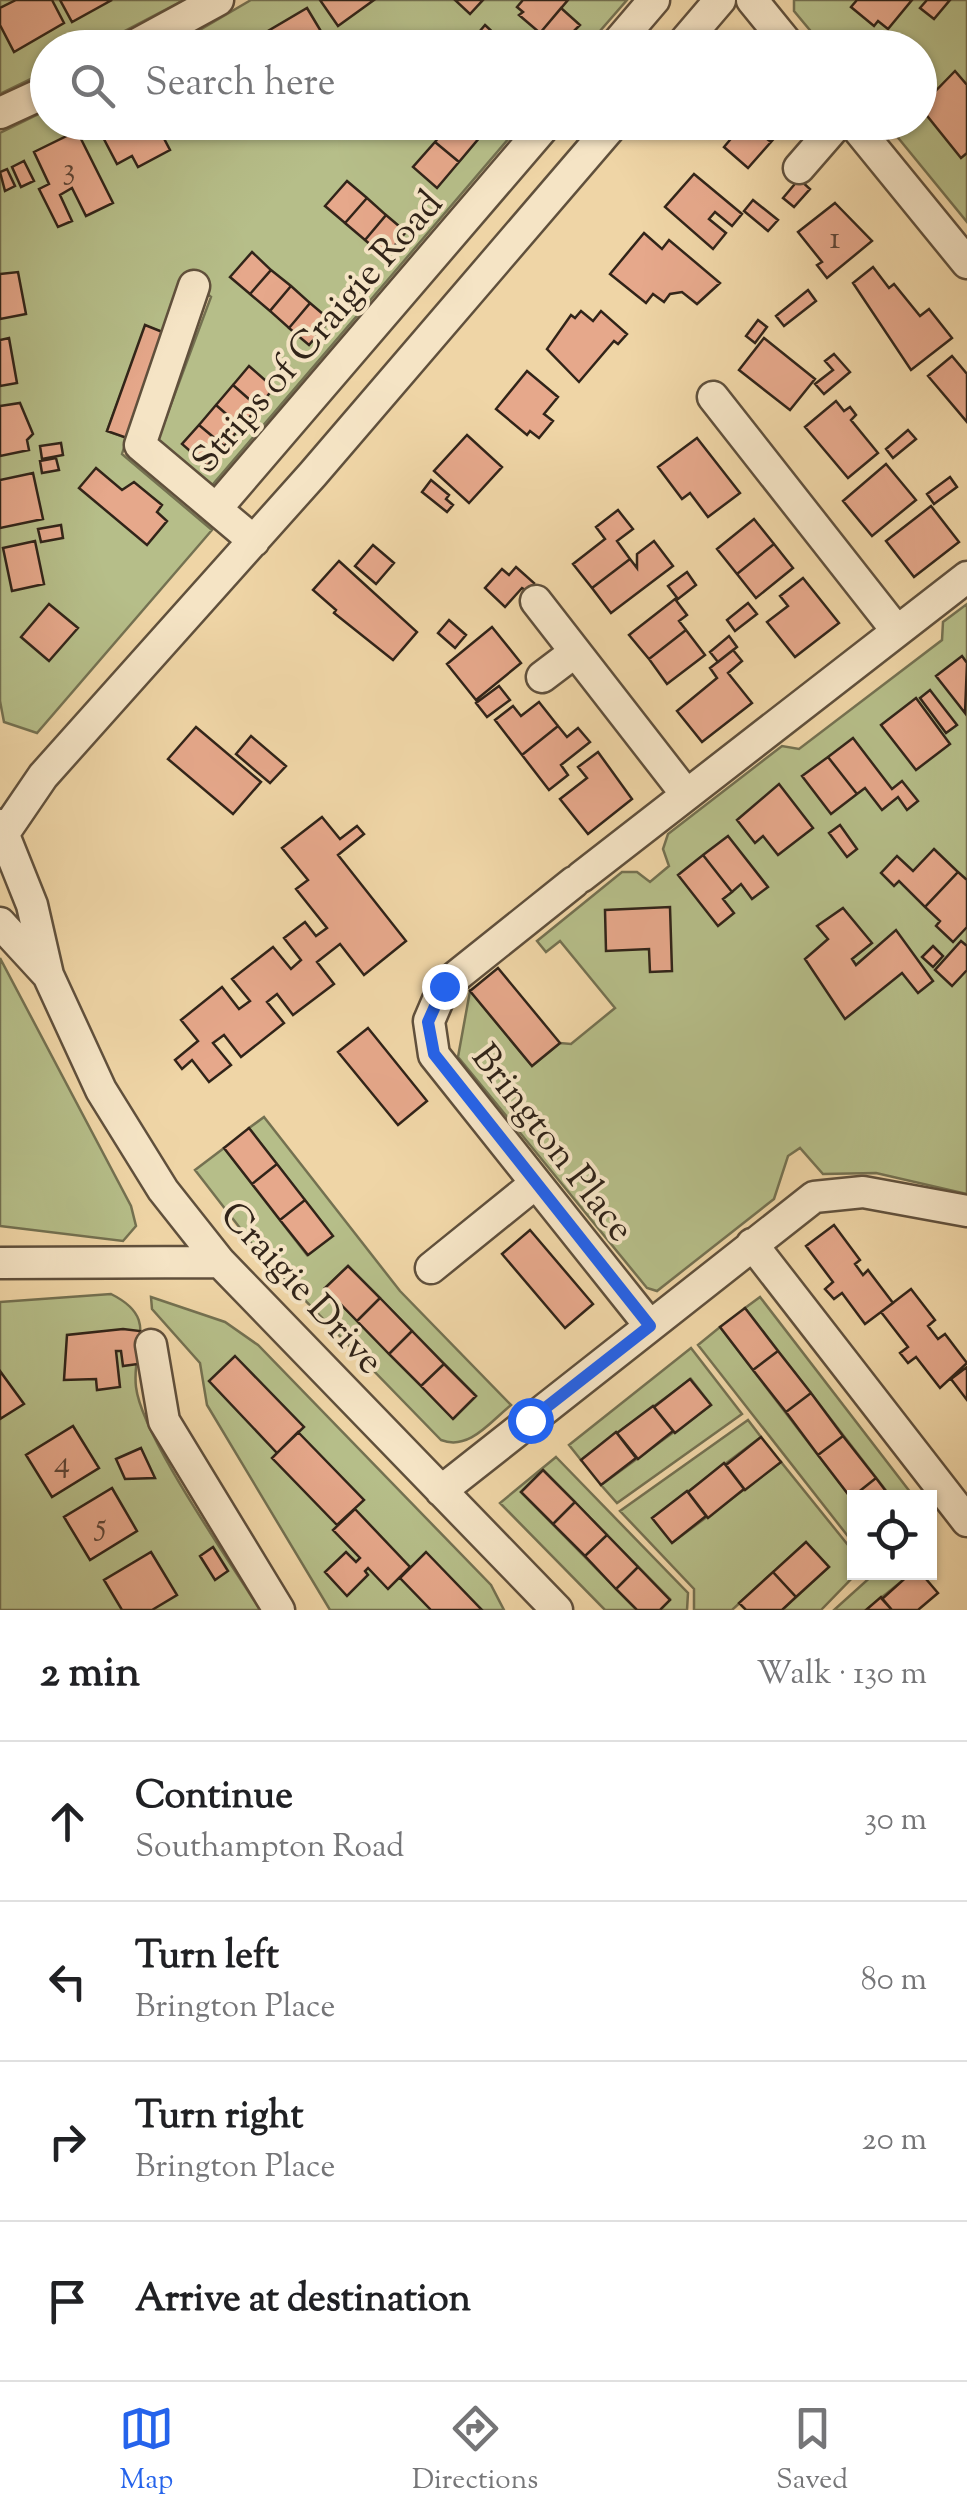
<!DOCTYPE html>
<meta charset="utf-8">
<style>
body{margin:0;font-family:"Sorts Mill Goudy",serif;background:#f2f2f2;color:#202124}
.controls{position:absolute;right:30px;bottom:30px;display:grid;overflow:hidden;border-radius:0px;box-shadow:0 2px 8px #0004}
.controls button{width:90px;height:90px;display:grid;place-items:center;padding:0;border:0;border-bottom:2px solid #e0e0e0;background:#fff;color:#202124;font:50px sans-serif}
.stop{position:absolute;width:30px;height:30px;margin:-22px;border:8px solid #2563eb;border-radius:50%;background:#fff}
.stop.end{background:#2563eb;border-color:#fff;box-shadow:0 2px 10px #0008}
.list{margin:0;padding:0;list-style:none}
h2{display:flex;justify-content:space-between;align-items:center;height:130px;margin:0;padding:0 40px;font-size:42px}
h2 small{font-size:32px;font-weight:400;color:#757577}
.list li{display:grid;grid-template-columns:65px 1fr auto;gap:30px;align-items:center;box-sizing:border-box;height:160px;padding:0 40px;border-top:2px solid #e0e0e0}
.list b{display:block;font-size:38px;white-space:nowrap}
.list p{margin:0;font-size:32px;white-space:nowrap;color:#757577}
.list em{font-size:32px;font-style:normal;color:#757577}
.icon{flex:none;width:55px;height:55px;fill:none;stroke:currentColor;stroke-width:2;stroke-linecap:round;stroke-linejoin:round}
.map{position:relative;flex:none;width:967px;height:1610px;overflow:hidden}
.search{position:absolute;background:#fff;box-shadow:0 2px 8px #0004;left:30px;right:30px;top:30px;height:110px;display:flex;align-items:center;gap:25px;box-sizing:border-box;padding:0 35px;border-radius:55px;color:#757577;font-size:38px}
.sheet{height:770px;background:#fff}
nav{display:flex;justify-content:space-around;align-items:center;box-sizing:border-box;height:140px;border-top:2px solid #e0e0e0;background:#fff;font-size:28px;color:#757577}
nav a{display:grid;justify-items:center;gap:5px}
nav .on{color:#2563eb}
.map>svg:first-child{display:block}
.green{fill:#b6be89;stroke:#747151;stroke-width:2.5;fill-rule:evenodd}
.building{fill:#e6a88b;stroke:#312419;stroke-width:2.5}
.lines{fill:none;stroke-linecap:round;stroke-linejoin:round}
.minor-casing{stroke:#60503c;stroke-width:35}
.minor{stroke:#f5e4c5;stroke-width:30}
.route{stroke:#2563eb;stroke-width:12}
.labels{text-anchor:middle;stroke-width:8;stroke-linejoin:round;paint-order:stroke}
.number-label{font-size:32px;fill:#5e4536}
.street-label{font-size:38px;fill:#312419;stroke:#f5e4c5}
</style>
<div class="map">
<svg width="967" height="1610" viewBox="0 0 967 1610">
<rect width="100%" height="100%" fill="#efd5a6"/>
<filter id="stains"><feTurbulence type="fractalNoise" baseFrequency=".002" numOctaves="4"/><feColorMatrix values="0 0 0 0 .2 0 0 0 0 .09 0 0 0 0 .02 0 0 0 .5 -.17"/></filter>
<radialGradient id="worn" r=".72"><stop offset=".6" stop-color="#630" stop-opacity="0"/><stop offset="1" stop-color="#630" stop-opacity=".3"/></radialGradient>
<!-- green -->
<path class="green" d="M0,0H184L94,47L48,48L47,71L0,94Z
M251,0H627L586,47L169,48Z
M794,0H967V222L886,123L920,122V48L824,47L794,11Z
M47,110L48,122L522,123L208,490L161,450L158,439L211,297L185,276L165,333L146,326L107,431L127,438L122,454L212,530L37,733L4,722L0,701V133Z
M967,604V1194L876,1173L823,1174L800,1148L788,1156L774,1199L657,1291L647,1288L458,1057L470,991L532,1066L560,1043L571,1044L615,1008L560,941L546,952L537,941L622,872H637L650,882L669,866L663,849L668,834L782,746L799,749L942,640L943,622Z
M0,958L131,1206L136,1226L123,1241L0,1226Z
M264,1117L400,1291L511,1405C490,1422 469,1451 441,1440L260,1254L195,1170L224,1148L307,1255L332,1236L249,1128ZM348,1266L476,1396L454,1418L325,1288Z
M111,1294C161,1319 131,1344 136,1387C142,1437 230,1561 260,1610H0V1302Z
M151,1297L225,1322L258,1345L491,1585L504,1610H330L207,1405L200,1363L152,1309Z
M760,1297L914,1497H891L745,1308Z
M720,1327L854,1502V1544L698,1345Z
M691,1348L742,1414L617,1503L601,1485L711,1405L691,1379L581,1460L569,1445Z
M748,1420L761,1437L653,1518L673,1542L781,1462L852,1550L855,1575L821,1610H782L829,1567L806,1542L732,1610H694V1589L620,1511Z
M556,1457L688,1593L687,1610H660L670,1599L543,1470L521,1492L637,1610H605L500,1503Z
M875,1573H912L866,1610H834Z"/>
<!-- building -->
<path class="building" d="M16,0H52L64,23L14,52L0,25V8Z
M60,0H112L72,22Z
M320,0H374L338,26Z
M455,0H483L470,14Z
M523,0H568L540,33L519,15L523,12L517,7Z
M857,0H912L888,29L878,21L874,26L851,7Z
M927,0H950L934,19L920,8Z
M307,8L331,48H278L268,31Z
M561,8L580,25L557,48L540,33Z
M485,25L498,37L489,48L474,38Z
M955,71L967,85V153L961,158L920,107Z
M148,122L154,134L160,131L170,150L138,167L132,156L117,164L96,124Z
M171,122H205L192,131L186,128L177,133Z
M432,122H464L480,137L459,162L435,142L443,132Z
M464,122H493L480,137Z
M745,122L771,142L748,168L724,147Z
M748,122H788L771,142Z
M77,131L113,203L86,216L72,188L60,195L72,221L58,227L39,189L49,184L34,152Z
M435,142L459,162L437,188L413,167Z
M24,161L34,181L21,187L12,167Z
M7,169L15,186L5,191L0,172Z
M694,174L742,214L732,226L715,212L709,219L726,233L713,249L665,207Z
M799,179L810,189L794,207L783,198Z
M347,181L367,198L345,223L325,206Z
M367,198L386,215L365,240L345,223Z
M753,200L778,220L768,231L744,211Z
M835,203L872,241L827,278L817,265L822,262L798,232Z
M386,215L406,232L385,257L365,240Z
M644,233L662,249L669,240L720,283L697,304L682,292L670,294L664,302L653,294L646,303L610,274Z
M252,252L271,270L250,294L230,277Z
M873,267L889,288L894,284L920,316L929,309L952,338L911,370L853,283Z
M271,270L291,286L270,311L250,294Z
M18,272L26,314L0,319V274Z
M291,286L310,303L289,328L270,311Z
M808,290L816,301L784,326L776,316Z
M310,303L330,320L309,345L289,328Z
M581,311L593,321L601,311L627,334L618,344L614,341L579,382L547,349L571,315L575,318Z
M758,320L767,327L755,343L746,336Z
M145,325L165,333L127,438L107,431Z
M9,338L17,383L0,386V340Z
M764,338L815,379L790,410L739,370Z
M834,354L850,372L824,394L815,384L833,370L825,361Z
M952,356L967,374V422L928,376Z
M249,366L274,388L258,407L233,385Z
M527,371L558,397L544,414L553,421L539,438L530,431L527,435L496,409Z
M233,385L258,407L241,427L216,405Z
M836,401L844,411L850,407L856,415L851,420L878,453L848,478L805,427Z
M20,403L33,434L27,440L29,450L0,456V406Z
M216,405L241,427L224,446L199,425Z
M199,425L224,446L207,466L182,444Z
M908,430L916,439L893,458L886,449Z
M467,435L502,467L469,503L434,471Z
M697,438L740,493L708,517L690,493L682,499L658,467Z
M61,443L63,455L42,459L40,446Z
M56,458L59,470L42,473L40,461Z
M886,464L916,500L872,536L843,501Z
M96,468L122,490L134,482L162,505L157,512L167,521L147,545L79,488Z
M33,473L43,519L0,528V480Z
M950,477L957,487L934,504L927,494Z
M431,480L449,495L446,499L453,505L447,512L422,492Z
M931,506L959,542L914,577L886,541Z
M618,510L633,529L617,541L630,559L592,588L573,564L605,539L596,527Z
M754,519L774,544L737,574L717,549Z
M61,525L63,538L41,542L38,529Z
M35,541L44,584L12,591L3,548Z
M654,541L673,566L611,613L592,588L630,559L637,568V554Z
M774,544L793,568L756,598L737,574Z
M373,545L394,563L376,584L355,566Z
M339,561L417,632L393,660L334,613L336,610L313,590Z
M516,567L534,583L527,591L522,588L505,607L485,588L502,569L509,575Z
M687,572L696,585L678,599L668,586Z
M803,578L839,623L795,657L767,622L788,606L780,596Z
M675,599L687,615L679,621L686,630L649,659L629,635Z
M748,603L757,614L735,631L727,620Z
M49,604L78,628L49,661L21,637Z
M449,620L466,635L455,648L438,633Z
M492,627L521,663L476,700L447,664Z
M686,630L705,655L667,684L649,659Z
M729,636L737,647L718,662L710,652Z
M733,650L742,661L728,673L752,703L702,742L677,711L717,678L710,668Z
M962,656L967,663L965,713L936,676Z
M499,686L510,700L487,717L476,703Z
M930,690L957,725L946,733L920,698Z
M916,698L950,744L916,770L881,725Z
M539,702L558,726L522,755L495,720L513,706L521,716Z
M558,726L567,737L578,728L590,742L561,765L568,775L549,790L522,755Z
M196,727L261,782L233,814L168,759Z
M251,736L286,766L270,783L236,754Z
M853,738L892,789L902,781L918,801L907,810L898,797L882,810L865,788L857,794L828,757Z
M598,752L632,799L588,834L560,799L587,778L578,767Z
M828,757L857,794L831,814L802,776Z
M779,784L813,828L778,855L763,836L755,843L737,820Z
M322,817L340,839L357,826L364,834L338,855L406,941L364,975L340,944L317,962L334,984L293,1015L277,994L267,1002L284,1023L241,1057L224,1035L213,1043L231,1065L209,1082L192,1060L182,1069L175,1060L198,1041L181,1020L222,987L239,1009L250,1001L232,979L273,947L291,969L301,960L284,938L305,922L316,936L327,928L296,889L308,880L282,848Z
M840,825L857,849L847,857L829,833Z
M728,836L768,887L752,899L741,884L732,892L703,855Z
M934,849L958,872L925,907L899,881L894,886L881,873L897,856L913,871Z
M703,855L732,892L723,899L734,913L718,926L678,875Z
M958,872L967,880V927L953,942L936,926L940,921L925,907Z
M670,907L672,971L650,972L649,949L606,951L605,910Z
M843,908L872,943L852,959L856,965L896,930L933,981L918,993L902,973L845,1019L805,959L828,939L817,926Z
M961,941L967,946V970L952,986L935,970Z
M933,946L943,956L933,967L922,957Z
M498,968L560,1043L532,1066L470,991Z
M368,1028L427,1101L398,1125L338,1052Z
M249,1128L277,1164L252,1184L224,1148Z
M277,1164L305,1200L280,1220L252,1184Z
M305,1200L333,1236L308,1255L280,1220Z
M834,1225L860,1260L855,1264L863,1275L868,1270L893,1303L865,1324L842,1293L834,1299L825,1289L833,1282L806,1246Z
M530,1230L593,1304L565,1328L502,1254Z
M348,1266L380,1298L357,1321L325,1288Z
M911,1289L935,1320L928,1326L938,1339L945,1334L967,1363L940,1388L916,1357L908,1363L900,1353L908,1347L881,1312Z
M380,1298L412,1331L389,1354L357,1321Z
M745,1308L778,1351L753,1370L720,1327Z
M123,1329L140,1331L138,1364L123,1366L121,1351H116L120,1387L97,1390L96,1379L64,1380L67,1335Z
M412,1331L444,1364L421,1386L389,1354Z
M778,1351L811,1393L786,1412L753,1370Z
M235,1356L304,1427L277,1453L209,1381Z
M444,1364L476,1396L453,1419L421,1386Z
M967,1367V1400L951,1379Z
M0,1371L24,1404L0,1419Z
M690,1379L711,1405L675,1433L654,1407Z
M811,1393L843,1436L818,1455L786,1412Z
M653,1406L673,1431L638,1459L617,1433Z
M73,1426L99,1468L52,1497L26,1455Z
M298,1432L364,1500L337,1525L272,1458Z
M616,1432L636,1458L601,1485L581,1460Z
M843,1436L876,1478L851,1498L818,1455Z
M761,1437L781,1462L745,1490L726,1465Z
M141,1448L155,1478L125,1479L116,1459Z
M724,1463L744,1489L708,1518L688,1492Z
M543,1470L575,1502L553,1524L521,1492Z
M876,1478L891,1498H854V1502L851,1498Z
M112,1488L137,1531L90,1560L64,1517Z
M687,1491L706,1516L672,1543L652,1518Z
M575,1502L607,1535L585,1556L553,1524Z
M355,1509L410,1567L388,1589L368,1568L365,1571L368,1575L347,1596L325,1572L346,1552L356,1562L360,1558L333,1530Z
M607,1535L638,1567L616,1589L585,1556Z
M806,1542L829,1567L796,1597L773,1572Z
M213,1547L228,1571L215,1580L200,1556Z
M151,1552L177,1595L152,1610H122L104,1580Z
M426,1552L482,1610H431L400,1578Z
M638,1567L670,1600L660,1610H637L616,1589Z
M773,1572L796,1597L782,1610H746L739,1603Z
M912,1572H920L938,1593L918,1610H892L882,1599Z
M881,1597L892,1610H866Z"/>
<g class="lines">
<!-- minor casing -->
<g class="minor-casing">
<path id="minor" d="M752,0L791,48
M130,48L218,0
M613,48L654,0
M679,48L720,0
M0,113L48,91
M852,122L967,263
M799,168L839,122
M194,286L140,445L216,509
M713,397L897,631
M254,541L216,509L548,122
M536,601L686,794
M542,677L575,652
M0,825L32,905L48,975L101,1090L163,1190L220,1262L557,1610
M0,839L43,776L313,474L615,122
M581,877L967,577
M574,882L444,986L429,1021L434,1055L650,1326
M0,923L46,973
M752,1244L967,1521
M0,1263L220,1262
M431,1268L536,1183
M151,1345L164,1421L279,1610
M441,1491L814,1197L863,1192L967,1211"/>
</g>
<!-- minor -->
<use href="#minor" class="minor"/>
</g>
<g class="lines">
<!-- route -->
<path class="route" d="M444,986L428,1022L434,1054L650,1326L530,1420"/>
</g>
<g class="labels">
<!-- number labels -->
<g class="number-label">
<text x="69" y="179">3</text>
<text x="835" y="248">1</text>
<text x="62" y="1472">4</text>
<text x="101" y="1535">5</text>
</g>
<!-- street labels -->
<g class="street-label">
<text transform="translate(316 331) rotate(-49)" y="13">Strips of Craigie Road</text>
<text transform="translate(554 1142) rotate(52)" y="13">Brington Place</text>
<text transform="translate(303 1287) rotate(47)" y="13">Craigie Drive</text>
</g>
</g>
<rect width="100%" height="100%" filter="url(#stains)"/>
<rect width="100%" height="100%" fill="url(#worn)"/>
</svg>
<div class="controls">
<button><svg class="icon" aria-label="locate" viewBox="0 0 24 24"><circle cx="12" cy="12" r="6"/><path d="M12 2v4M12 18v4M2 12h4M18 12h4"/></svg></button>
</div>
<div class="stop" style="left:530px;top:1420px"></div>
<div class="stop end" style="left:444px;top:986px"></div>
<div class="search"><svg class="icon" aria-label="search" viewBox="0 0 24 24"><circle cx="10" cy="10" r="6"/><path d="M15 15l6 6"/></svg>Search here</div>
</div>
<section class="sheet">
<h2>2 min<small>Walk · 130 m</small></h2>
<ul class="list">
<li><svg class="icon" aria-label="ahead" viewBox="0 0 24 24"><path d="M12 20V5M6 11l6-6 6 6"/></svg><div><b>Continue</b><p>Southampton Road</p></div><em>30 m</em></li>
<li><svg class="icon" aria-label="left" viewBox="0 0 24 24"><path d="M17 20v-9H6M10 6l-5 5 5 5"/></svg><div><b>Turn left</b><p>Brington Place</p></div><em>80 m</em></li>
<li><svg class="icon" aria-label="right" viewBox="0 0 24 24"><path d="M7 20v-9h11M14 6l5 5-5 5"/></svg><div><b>Turn right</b><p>Brington Place</p></div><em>20 m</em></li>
<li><svg class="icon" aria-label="arrive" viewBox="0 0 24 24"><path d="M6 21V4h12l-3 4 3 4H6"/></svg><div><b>Arrive at destination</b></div></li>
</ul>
</section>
<nav>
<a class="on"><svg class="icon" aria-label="map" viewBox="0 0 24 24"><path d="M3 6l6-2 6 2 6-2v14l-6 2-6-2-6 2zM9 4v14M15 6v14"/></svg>Map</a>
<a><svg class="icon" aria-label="directions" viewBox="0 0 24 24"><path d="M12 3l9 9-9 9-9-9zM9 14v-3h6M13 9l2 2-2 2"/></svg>Directions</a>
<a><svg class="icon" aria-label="saved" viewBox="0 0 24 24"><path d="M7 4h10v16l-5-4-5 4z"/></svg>Saved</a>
</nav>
